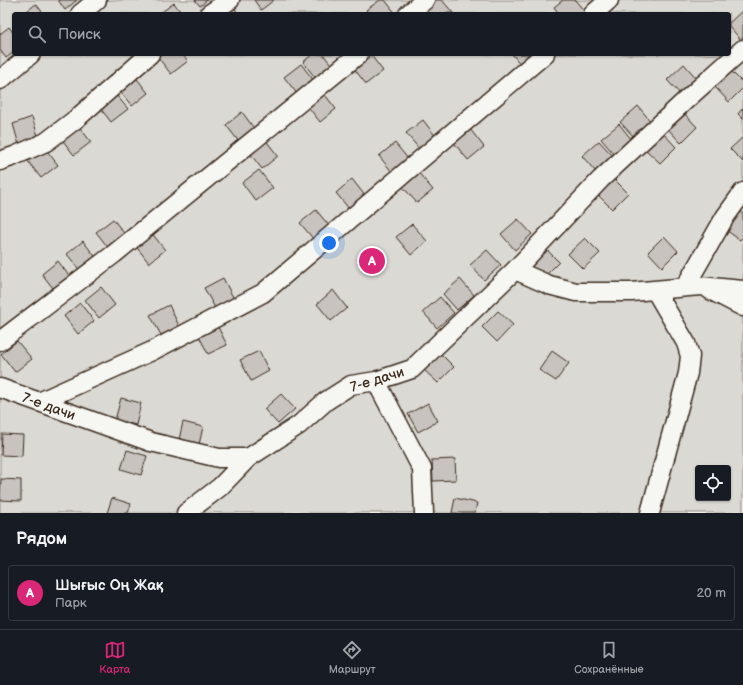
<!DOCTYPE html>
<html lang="ru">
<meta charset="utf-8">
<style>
body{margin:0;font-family:"Balsamiq Sans",sans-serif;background:#20242c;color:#f1f3f6}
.controls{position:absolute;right:12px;bottom:12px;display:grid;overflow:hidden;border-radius:4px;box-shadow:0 1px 3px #0004}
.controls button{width:36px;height:36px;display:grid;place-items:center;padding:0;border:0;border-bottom:1px solid #363941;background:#171b24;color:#f1f3f6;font:20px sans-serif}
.you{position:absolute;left:329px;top:243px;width:14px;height:14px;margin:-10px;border:3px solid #fff;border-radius:50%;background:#1a73e8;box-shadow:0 0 0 6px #1a73e833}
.badge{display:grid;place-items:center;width:26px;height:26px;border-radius:50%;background:#db2777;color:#fff;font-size:13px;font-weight:700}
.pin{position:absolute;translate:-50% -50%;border:2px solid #fff;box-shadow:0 1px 4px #0006}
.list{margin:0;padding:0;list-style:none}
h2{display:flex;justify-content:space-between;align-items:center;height:52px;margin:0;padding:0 16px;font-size:17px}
h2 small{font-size:13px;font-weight:400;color:#9ea1a6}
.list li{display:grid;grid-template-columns:26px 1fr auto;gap:12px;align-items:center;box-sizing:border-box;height:56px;margin:0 8px 8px;padding:0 8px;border:1px solid #363941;border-radius:4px}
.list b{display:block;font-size:15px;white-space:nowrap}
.list p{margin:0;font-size:13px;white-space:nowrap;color:#9ea1a6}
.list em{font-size:13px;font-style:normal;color:#9ea1a6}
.icon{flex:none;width:22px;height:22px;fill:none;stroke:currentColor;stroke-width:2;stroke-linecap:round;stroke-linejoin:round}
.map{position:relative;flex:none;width:743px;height:513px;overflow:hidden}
.search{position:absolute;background:#171b24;box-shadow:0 1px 3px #0004;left:12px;right:12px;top:12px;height:44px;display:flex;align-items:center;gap:10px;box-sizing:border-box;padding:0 14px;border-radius:4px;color:#9ea1a6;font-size:15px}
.sheet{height:116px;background:#171b24}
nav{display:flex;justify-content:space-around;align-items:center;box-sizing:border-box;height:56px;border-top:1px solid #363941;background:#171b24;font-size:11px;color:#9ea1a6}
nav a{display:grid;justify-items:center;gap:2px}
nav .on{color:#db2777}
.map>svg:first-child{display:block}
.green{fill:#dad9d3;stroke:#8a8278;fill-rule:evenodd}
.building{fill:#c8c3be;stroke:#3b2a1e}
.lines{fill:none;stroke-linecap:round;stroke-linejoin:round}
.minor-casing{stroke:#3b2a1e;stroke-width:21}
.minor{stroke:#f6f6f2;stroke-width:18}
.labels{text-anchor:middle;stroke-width:3;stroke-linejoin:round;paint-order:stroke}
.street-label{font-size:14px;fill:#3b2a1e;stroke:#f6f6f2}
</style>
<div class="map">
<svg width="743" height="513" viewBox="0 0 743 513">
<rect width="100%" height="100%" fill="#f6f6f2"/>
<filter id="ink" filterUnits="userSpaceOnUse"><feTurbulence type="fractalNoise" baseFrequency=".025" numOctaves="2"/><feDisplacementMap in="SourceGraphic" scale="8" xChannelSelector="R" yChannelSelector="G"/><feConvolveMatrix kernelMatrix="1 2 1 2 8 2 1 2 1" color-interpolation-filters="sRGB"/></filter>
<g filter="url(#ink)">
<!-- green -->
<path class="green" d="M0,0H743V513H0ZM14,14H729V54H14ZM698,468H728V498H698Z"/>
<!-- building -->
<path class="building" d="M58,0H77L65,10Z
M195,0H207L200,6Z
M254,0H274L261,10Z
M380,0H385L396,14H369L366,10Z
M433,0H442L453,13L427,14L422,8Z
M563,0H575L585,12L582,14H559L554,7Z
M174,3L182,14H159Z
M36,4L44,14H23Z
M231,4L239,14H218Z
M743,10V38L741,40L729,26V23Z
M9,27L14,34V52L6,58L0,50V34Z
M159,54H182L188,61L171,74L157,56Z
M313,54H323L333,67L317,80L303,62Z
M367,54H370L383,71L366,84L352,66Z
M512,54H534L521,65Z
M301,64L315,82L298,95L284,77Z
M684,64L698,80L681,95L667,80Z
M731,71L743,83V88L729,102L715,87Z
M134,75L148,93L132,106L117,88Z
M113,91L128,109L111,122L97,104Z
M322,91L336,109L320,122L306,104Z
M638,106L651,122L634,137L620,122Z
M743,108V119L738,114Z
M242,112L256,131L240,143L226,125Z
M683,112L697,127L681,143L667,128Z
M32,117L39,139L19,145L13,124Z
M423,120L437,138L421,151L406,133Z
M77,124L91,142L74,155L60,137Z
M619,124L632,140L615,155L601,139Z
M470,129L484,147L468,160L454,143Z
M662,132L676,147L660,163L645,149Z
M743,137V162L730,149Z
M264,138L278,156L262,169L248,151Z
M599,141L613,156L596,172L582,156Z
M395,143L409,160L393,173L379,156Z
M44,147L58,165L41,178L27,160Z
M259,170L273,188L256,201L242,183Z
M418,172L433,190L417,203L402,186Z
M613,178L628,193L612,209L597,194Z
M352,179L366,197L350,210L336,193Z
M737,209L743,214V237L740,240L723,228Z
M316,210L331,228L315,241L300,223Z
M113,219L127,237L110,250L96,232Z
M518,219L532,234L515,250L501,234Z
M412,224L427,241L411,255L396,237Z
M151,232L165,250L149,263L135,245Z
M664,236L678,251L662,267L648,252Z
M585,238L600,253L583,269L568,254Z
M83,241L97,259L81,272L67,254Z
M544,247L559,262L543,278L528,263Z
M487,250L501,265L484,280L470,265Z
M58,261L72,280L56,292L42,274Z
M223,278L234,299L215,308L204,288Z
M460,279L474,295L457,310L443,294Z
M101,287L115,305L99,318L85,300Z
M333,290L347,308L331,321L317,304Z
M440,297L454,313L437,328L423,312Z
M80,303L94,321L78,334L64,316Z
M169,305L179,326L161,335L150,315Z
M498,311L513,325L497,342L482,327Z
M217,325L227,345L208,354L198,334Z
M17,341L32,359L15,372L1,354Z
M259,351L269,371L251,381L240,360Z
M552,351L569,363L556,381L539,370Z
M439,352L454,367L438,383L423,369Z
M281,394L295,409L278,424L264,409Z
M121,398L141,403L136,425L115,420Z
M428,403L438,421L418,432L408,414Z
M183,422L203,427L198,449L178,444Z
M2,434L23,435L22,456L1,455Z
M127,450L147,456L141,475L121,469Z
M455,459L456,480L433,481L432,460Z
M1,479L21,480V501L0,500Z
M112,498L131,504L128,513H107Z
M455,498L477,503L475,513H452Z"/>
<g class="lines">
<!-- minor casing -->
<g class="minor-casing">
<path id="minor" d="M80,14L97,0
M209,14L230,0
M408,14L425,0
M593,14L609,0
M0,80L31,54
M0,161L14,156L46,142L76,119L150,54
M515,270L601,179L687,99L743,49
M685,287L725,217L743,192
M710,290L743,307
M0,341L114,254L359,54
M376,381L422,469L424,513
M0,388L151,442L219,458H248L299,425L326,401L351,385L376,381L412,369L515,270L549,285L576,292H631L700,286L743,290
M39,402L152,351L263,293L545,54
M186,513L220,487L248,458
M650,513L688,373L690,356L686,343L655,290"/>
</g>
<!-- minor -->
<use href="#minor" class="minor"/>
</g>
</g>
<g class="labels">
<!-- street labels -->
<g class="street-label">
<text transform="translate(377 379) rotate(-17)" y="5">7-е дачи</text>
<text transform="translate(49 406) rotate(20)" y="5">7-е дачи</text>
</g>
</g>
</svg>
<div class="controls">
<button><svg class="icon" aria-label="locate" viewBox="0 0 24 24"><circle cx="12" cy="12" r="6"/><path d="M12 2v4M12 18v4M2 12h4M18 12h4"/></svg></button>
</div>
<div class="you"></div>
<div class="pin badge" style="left:372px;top:261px">A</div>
<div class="search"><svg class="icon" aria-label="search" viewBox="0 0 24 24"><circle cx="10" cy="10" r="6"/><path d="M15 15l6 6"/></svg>Поиск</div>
</div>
<section class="sheet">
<h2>Рядом<small></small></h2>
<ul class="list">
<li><span class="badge">A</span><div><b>Шығыс Оң Жақ</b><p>Парк</p></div><em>20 m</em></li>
</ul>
</section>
<nav>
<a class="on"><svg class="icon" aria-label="map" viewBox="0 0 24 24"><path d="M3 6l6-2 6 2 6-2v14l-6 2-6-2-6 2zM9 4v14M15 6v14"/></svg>Карта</a>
<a><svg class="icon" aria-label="directions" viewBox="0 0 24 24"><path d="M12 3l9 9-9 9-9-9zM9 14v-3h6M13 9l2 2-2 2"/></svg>Маршрут</a>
<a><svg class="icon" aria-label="saved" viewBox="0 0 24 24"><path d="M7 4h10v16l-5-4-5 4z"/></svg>Сохранённые</a>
</nav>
